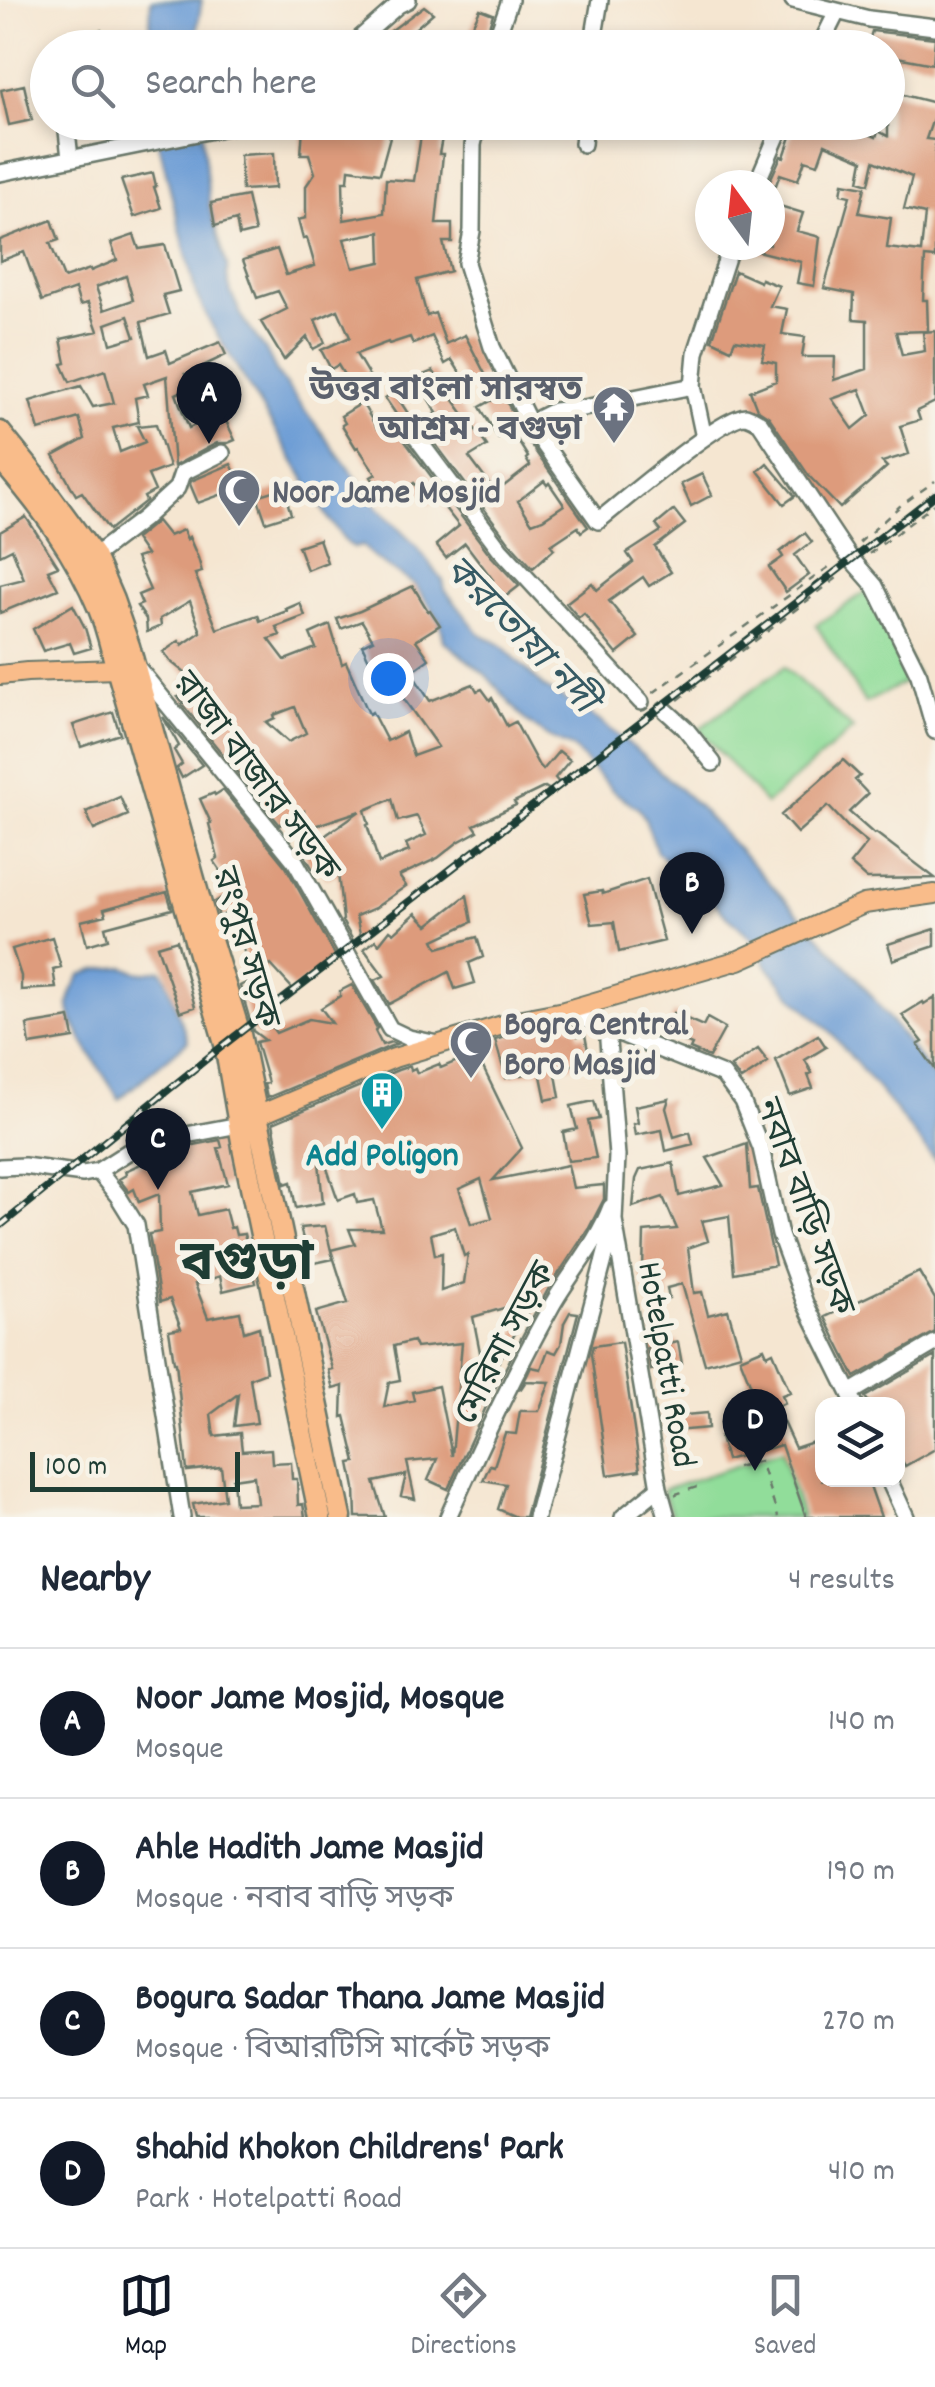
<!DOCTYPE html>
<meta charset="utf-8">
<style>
body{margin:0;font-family:Dekko,"Noto Sans Bengali",sans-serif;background:#f2f2f3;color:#1f2937}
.controls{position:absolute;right:30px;bottom:30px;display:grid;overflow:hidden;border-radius:20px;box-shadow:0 5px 15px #0003}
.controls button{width:90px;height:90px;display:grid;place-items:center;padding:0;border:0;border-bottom:2px solid #e0e1e3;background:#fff;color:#1f2937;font:50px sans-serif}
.compass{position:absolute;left:695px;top:170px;width:90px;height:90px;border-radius:50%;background:#fff;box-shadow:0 5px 15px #0003;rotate:345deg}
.scale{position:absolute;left:30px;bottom:25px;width:210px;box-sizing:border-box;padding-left:10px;border:5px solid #1f3d34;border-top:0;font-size:28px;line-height:35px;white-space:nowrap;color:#1f3d34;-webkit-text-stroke:8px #f7f3e8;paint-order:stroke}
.you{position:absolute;left:388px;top:678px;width:35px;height:35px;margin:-25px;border:8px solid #fff;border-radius:50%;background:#1a73e8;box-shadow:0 0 0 15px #1a73e833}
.badge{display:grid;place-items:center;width:65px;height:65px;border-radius:50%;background:#111827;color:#fff;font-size:32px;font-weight:700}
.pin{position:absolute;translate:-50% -82px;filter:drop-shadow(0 2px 5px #0008)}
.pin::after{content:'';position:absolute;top:52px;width:35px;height:30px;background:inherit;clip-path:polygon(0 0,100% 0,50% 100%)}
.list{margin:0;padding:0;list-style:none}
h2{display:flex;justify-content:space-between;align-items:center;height:130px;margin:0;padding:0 40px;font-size:42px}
h2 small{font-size:32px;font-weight:400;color:#747a83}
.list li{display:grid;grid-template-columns:65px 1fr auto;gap:30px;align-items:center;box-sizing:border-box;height:150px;padding:0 40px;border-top:2px solid #e0e1e3}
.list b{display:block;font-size:38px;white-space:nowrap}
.list p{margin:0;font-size:32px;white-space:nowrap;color:#747a83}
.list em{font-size:32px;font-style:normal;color:#747a83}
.icon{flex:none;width:55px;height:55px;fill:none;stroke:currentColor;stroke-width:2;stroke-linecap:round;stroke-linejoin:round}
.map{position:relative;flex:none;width:935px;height:1517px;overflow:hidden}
.search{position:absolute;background:#fff;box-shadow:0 5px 15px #0003;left:30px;right:30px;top:30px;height:110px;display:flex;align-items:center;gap:25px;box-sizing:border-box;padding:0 35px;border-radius:55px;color:#747a83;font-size:38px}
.sheet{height:730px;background:#fff}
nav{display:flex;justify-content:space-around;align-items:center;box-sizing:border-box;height:140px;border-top:2px solid #e0e1e3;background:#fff;font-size:28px;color:#747a83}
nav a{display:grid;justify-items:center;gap:5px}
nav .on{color:#111827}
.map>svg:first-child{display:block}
.green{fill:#91dd9a;stroke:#588d67;stroke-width:2.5}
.water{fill:#6c9cd5;stroke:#466c84;stroke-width:2.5}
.building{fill:#dd9b7b;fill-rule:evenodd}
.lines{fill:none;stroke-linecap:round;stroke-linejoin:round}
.minor-casing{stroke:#6a786b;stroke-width:20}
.major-casing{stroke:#6a786b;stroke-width:22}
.highway-casing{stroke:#6a786b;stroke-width:25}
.path{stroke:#6a786b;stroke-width:2.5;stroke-dasharray:8 8;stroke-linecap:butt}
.minor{stroke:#fff;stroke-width:15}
.major{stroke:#f9bc8a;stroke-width:18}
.highway{stroke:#f9bc8a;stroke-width:20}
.rail-casing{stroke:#1f3d34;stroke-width:8}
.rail{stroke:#f7f3e8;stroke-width:4;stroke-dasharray:11;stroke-linecap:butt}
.labels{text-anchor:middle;stroke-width:10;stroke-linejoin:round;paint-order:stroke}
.worship-label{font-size:35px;font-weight:bold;fill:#5b616d;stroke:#f7f3e8;text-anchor:start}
.street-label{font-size:35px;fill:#1f3d34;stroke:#f7f3e8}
.culture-label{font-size:35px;font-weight:bold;fill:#0d838f;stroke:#f7f3e8}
.water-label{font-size:38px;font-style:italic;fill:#365a64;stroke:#f7f3e8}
.town-label{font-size:55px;font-weight:bold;fill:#1f3d34;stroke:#f7f3e8}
</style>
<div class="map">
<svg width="935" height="1517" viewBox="0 0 935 1517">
<rect width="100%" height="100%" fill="#f7f3e8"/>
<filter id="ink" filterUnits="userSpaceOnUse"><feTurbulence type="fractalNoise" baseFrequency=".01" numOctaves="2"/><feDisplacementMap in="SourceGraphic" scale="20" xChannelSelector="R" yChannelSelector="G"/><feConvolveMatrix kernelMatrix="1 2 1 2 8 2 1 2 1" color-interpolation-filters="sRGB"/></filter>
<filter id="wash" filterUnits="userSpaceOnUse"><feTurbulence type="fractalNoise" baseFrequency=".0048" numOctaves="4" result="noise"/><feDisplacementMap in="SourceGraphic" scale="40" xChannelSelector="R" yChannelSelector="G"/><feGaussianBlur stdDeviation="2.25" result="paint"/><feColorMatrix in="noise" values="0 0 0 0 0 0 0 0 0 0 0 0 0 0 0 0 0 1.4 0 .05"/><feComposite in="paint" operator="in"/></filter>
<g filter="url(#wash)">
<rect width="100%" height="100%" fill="#f5e6d1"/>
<!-- green -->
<path class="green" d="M873,587L917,676L865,703L816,625Z
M784,667L853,729L766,804L699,729Z
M781,1451L802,1517H672L663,1490Z"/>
<!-- water -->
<path class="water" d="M151,0H202L194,47H149Z
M154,123H201L210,210L227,266V277L231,293L244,321L265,349L277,373L379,509L417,547L443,581L445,590L479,633L501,645L544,687L598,720L635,749L696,804L857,977L935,1079V1161L893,1107L828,1029L793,997L766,964L756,942L723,912L696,882L678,871L657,852L645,818L639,809L613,791L573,748L548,737L526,721L486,675L444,641L440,620L415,585L374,558L363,546L354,548L345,541L327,516L209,321L196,294Z
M124,967L140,973L161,970L165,976L188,1041L119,1099C108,1080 69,1026 69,1006C68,995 77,983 81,975L96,970Z"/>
<g id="blocks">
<!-- building -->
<path class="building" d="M424,6L433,13L393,48H368Z
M480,9L493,14L482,48H462Z
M101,30L103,48H68L66,32Z
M872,31L935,38L933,64L897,57L891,77H888V48H867Z
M24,85L32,120L9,125L1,90Z
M888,91L935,103V113L926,139L935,140V258L925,257L923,300H927L928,331L896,332L902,355L925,351L923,332L935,331V402L917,411L920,420L900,426L909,454L882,462L887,467L840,508L809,476L769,417L757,409L750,391L776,381V363L762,360L765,345L735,340L731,349L712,340L735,271L760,282L761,279L779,286L770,306L787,309L782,334L805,337L802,357H835L834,380L867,369V320L853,319L854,294L824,288L850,196L841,194L843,183L865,187L859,213L891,218L887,248L921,252L925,214L904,209L912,177L874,161L869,184L859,181L863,160L825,144L818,164L805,160L798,180L780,174L776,185H768L781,156L784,157L796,122H841L876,137L878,131L888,136ZM860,389L870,415L853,429L832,399Z
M312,122H394L380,173L349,169L348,181H343L344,220L384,213L386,179L414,181L423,122H445L439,154H443L436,224H452V242H443L450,271L417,280L427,316L435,313L446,344L465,335L485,374L467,384L452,360L445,364L432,336L413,344L410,337L389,344L388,342L356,354L378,391L357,404L350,393L354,391L338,365L331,369L321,350L350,337L338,310L315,320L325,343L313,349L307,337L284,360L261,322L287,309L278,291L257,298L243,260L277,249L286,275L315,266L307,238L303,239L298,220L306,218V186L315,173L309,154H301L303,128L311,129ZM380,232L381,262L353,268L344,239Z
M274,153L275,188L242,190L240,155Z
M153,173L156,186L154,187L161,208L134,217L121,180Z
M247,196L255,232L239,236L236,220L215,226L211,203Z
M770,203L803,213L797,231L820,237L814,286L797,283L801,262L745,248V245H770Z
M52,220L59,240L50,243L64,278L90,269L91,271L117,260L111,243L134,235L139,249L165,245L179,291L163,295L169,314L141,322L149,356L166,350L170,363L220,342L226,355L205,365L206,371L185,374L191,387L176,394L189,428L205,420L208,427L225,419L235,440L228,443H217L174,466L167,376L144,384L148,395L135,398L139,422L113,428L120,452L145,442L137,426L156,424L169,467L148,475L155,491L144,497L146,501L109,530L82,492L76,495L54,456L85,439L79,418L39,430L30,401L81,386L93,407L114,403L105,370L70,382L62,364L66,363L61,339L98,331L88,303L80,305L75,289L42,301L24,252L0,261V240ZM126,276L133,300L104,310L96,287ZM128,316L135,337L111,344L106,324Z
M433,371L487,446L469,457L490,485L496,481L504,486L530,466L526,459L528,457L511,430L498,438L480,407L498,397L500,401L505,398L522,432L588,527L581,532L578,527L551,545L554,549L533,568L509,542L419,422L437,413L416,378ZM544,481L547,485L549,483L564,505L543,519L532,523L518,501Z
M394,392L411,418L404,420L400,424L401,436L491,556L519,586L501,600L488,585L493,580L465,543L446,558L436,545L459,526L437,498L430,504L414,483L387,501L371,477L376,474L358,447L356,448L342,425L345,423L341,416L362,403L377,428L396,414L385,398Z
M767,463L795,496L784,504L758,471Z
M231,464L242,487L198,503L190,484L191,481Z
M702,474L712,495L691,506L681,484Z
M283,488L291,514L266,522L257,496Z
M674,510L685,524L655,547L671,572L649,586L643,577L609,601L638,637L617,654L584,614L579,618L566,603L592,583L597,590L633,562L627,553L661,531L656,525Z
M26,517L58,566L48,570L58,589L0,613V585L24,579L12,549L0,555V532Z
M157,521L169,536L183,530L187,539L189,537L198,558L202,572L195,574L217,629L258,615L260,621L287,611L286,609L300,603L305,616L276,627L280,635L269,639L285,660L316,648L310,634L330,625L342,664L346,662L369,714L372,712L387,741L405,732L413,756L438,747L401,695L385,663L373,668L362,645L373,640L362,621L341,629L337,619L360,611L413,586L428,611L430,610L440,625L416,640L429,659L411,672L430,701L473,684L477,691L482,689L490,700L492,698L507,726L515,722L539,766L543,770L559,751L570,760L555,778L560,784L550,790L545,787L514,802L516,805L474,825L478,831L458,842L438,858L399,876L406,886L375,908L356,916L361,938L354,942L342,921L343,920L338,873L326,878L319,863L314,871L306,858V849L360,811L305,829L304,811L280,825L182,704L184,703L178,697L191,693L181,682L190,677L170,661L163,652L179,641L182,645L201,632L190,601L160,619L161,626L147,632L146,619L137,606L142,604L138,595L150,590L136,558L146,555L135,539ZM295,707L306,733L288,742L266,722L275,718L274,715ZM392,799L398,821L417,816L426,835L406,844L409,851L379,863L367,825L369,824L365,810Z
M805,533L812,542L795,555L809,575L786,592L769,567L783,557L780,552Z
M319,539L327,562L307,570L298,546Z
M73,605L85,628L91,648L74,653L70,643L43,651L33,629Z
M113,712L120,734L81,747L73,725Z
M163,717L202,765L182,778L177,768L182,764L174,750L179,746Z
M843,760L860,776L855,780L868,794L849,812L874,834L876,833L935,878L867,879L850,864L867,843L849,828L828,806L797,833L781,815Z
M223,790L286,867L335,955L332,958L333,960L322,966L323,968L293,989L271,965L257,972L248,963L239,937L241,936L231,912L219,917L215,902L234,890L214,861L218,858L209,824L211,823L200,799L214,793L215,795Z
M120,797L128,815L94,830L86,812Z
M647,879L664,941L619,952L614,922L592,924L584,894L602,891L603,894Z
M167,892L172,909L105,927L108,939L87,945L81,921L106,915L104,909Z
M467,895L472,922L434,940L438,948L477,937L483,957L469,963L475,983L455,989L449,972L389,1004L375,980L384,976L364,949L376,940L379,944L390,930L394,933L416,913L428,925Z
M935,929V946L893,960L888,944Z
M52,937L61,967L53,969L56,988L21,990V976L12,949Z
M177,940L195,1007L180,1012L157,946Z
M248,982L265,1012L262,1014L276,1033L309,1019L332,1023L321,1008L340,996V991L352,985L377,1028L375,1031L382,1045L391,1042L396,1044L267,1098L264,1084L268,1083L256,1042L265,1040L253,1031L240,986Z
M935,997V1069L918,1045L923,1042L902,1015L923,1002L924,1004Z
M673,1013L703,1026L707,1018L725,1028L709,1057L690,1049L692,1045L665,1033Z
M70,1018L74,1038L30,1045L27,1025Z
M567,1024L578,1029V1036L585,1035L590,1061L555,1069L560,1097L546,1100L540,1071L506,1078L495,1040L525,1031Z
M818,1035L826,1047L805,1060L812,1073L808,1075L813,1088L790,1096L776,1060Z
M758,1049L768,1062L741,1080L731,1067Z
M476,1053L522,1148L493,1180L568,1165L573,1188L604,1185V1199L589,1228L549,1288L527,1327L492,1394L448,1489L428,1480L437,1459L407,1462L415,1499L401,1496L406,1475L374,1482L385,1517H356L355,1488L350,1463L356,1462L345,1416L342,1417L343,1386L333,1389L328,1370L332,1369L316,1312L348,1303L331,1250L355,1244L349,1229H382L374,1200L357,1203L355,1194L338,1200L321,1151L318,1152L323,1203L296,1208L291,1182L285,1184L273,1123L398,1070L410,1066L411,1070L415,1068L417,1073L439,1064L441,1068ZM481,1179L492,1218L471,1224L459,1189ZM455,1227L464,1256L468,1254L464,1283L441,1291L442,1253L435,1255L431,1234ZM535,1299L498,1363L482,1362L473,1317ZM413,1341L416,1348L462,1343L452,1456L438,1386L412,1392L414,1400L384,1407L389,1382L400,1380L394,1346Z
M669,1099L666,1108L674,1137L690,1132L693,1144L666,1151L662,1130L635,1135L633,1124L638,1123L635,1106Z
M594,1101L599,1119L588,1121L596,1158L568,1161L563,1132L577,1129L571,1106Z
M220,1140L222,1147L218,1148L228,1184L192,1192L198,1215L225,1209L230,1228L234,1227L236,1235L244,1234L256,1283L223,1291L220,1276L195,1284L208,1318L240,1312L244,1332L259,1327L266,1372L250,1378L257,1423L234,1426L238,1394L211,1414L214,1436L240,1433L242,1451L271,1449L272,1463L291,1462L292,1479H297L298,1505L303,1504L305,1517H196L193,1504L225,1499L221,1467L187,1471L176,1362H174L169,1330L181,1328L170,1299L160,1302L149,1234L160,1232L159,1194L139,1202L134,1189L129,1192L119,1179L126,1175L125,1171L154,1158L149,1156L168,1150ZM254,1476L257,1503L235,1504L233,1479Z
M747,1144L750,1189L758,1188L775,1265L734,1273L729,1216L702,1221L708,1241L688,1248L694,1293L702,1292L708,1315L728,1310L741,1354L705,1364L682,1284L667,1288L669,1298L651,1305L640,1272L643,1271L644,1232L677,1229L663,1197L633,1207L636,1179L640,1170L673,1163L679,1196L723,1185L707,1158Z
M325,1226L333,1259L310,1264L300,1228Z
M919,1272L935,1299V1332L855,1377L825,1317Z
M570,1312L578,1313L525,1517H516L498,1509L506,1484L483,1480L490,1465L494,1466L505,1433L516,1434L520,1411H539L550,1382L526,1381L520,1390L531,1367L541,1369L548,1350L556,1353L561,1344L564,1323Z
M621,1342L640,1470L608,1475L591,1354L593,1346Z
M678,1342L682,1364L651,1370L647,1348Z
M764,1348L767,1355L773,1352L790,1392L782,1395L785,1403L776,1407L795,1448L822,1439V1480H868L881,1517H806L781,1445L726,1460L720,1437L734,1433L731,1422L762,1413L740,1358Z
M935,1356V1449L905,1466L898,1454V1404H870L865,1397Z
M707,1413L708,1428L675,1431L674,1416Z"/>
</g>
</g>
<g filter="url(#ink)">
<use href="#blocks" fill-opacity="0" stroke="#6a786b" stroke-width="2.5"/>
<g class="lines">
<!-- minor casing -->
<g class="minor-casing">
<path id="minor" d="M793,0L869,19L935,27
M349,48L398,5L408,0
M493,48L510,0
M592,48L600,0
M819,48L837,12
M66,122L70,158
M478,122L473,145L472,231L466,263L492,347L531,426L598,521C621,503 723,415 746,416C749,417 757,421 760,423L847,554L875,586L919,675L935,731
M583,144L585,122
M0,173L252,122
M756,185L783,122
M531,426L540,418L554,411L584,408L693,386
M410,429L500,549L641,702
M704,438L693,386L696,353L731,245
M94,556L143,519L177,488L182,473L222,453
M137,667L295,861L390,1029
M665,710L685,728L713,763
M564,1011L723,1075L742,1101L761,1148L780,1235L805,1303L855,1404
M607,1028L617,1156L614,1220L659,1488L667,1517
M390,1029L409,1038L438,1044
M0,1167L24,1166L83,1174L98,1171L131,1150L165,1139L239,1125
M98,1171L118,1196L136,1225L182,1517
M850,1393L935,1343
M889,1480L906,1517
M448,1517C480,1446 513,1375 551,1307C570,1273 597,1244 611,1207
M536,1517L613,1226
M623,1517L659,1488"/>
</g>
<!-- major casing -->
<g class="major-casing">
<path id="major" d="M0,675L27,672L117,669
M257,1116L394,1058L522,1019L564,1011L739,960L864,904L935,894"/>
</g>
<!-- highway casing -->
<g class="highway-casing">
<path id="highway" d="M0,432L34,474L94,556L113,600L129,646L209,933L240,1034L341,1517
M0,459C40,505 76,553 99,609C107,628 111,649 117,669L225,1044L244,1153L320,1517"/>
</g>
<!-- path -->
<path class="path" d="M859,543L900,506L935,481
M869,554L935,504
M653,693L833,564
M678,700L842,574
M737,1467L760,1461L778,1517
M677,1496L676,1494L700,1486"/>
<!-- minor -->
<use href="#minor" class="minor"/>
<!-- major -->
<use href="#major" class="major"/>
<!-- highway -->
<use href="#highway" class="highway"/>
<!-- rail casing -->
<g class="rail-casing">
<path id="rail" d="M0,1226L225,1044L935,495"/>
</g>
<!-- rail -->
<use href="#rail" class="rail"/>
</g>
</g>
<!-- icons -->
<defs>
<g id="temple-pin" transform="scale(2.25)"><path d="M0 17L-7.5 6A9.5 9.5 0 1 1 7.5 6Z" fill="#6b7280" stroke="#f7f3e8"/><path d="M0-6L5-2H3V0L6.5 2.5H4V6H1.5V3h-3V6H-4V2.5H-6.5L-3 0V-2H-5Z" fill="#fff"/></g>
<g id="mosque-pin" transform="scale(2.25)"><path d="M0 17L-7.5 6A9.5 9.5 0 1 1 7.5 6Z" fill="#6b7280" stroke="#f7f3e8"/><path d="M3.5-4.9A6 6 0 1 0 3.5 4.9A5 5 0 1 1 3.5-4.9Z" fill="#fff"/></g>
<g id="building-pin" transform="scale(2.25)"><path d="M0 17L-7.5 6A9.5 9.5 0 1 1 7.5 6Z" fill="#0f9aa8" stroke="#f7f3e8"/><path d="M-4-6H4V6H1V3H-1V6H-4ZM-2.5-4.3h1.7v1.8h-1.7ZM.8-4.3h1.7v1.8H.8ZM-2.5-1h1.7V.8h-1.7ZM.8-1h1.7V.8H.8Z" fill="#fff"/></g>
</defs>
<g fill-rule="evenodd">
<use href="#temple-pin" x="614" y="407"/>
<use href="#mosque-pin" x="239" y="490"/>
<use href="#mosque-pin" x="471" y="1042"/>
<use href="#building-pin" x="382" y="1093"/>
</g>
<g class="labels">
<!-- worship labels -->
<g class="worship-label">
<text x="582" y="399" text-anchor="end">উত্তর বাংলা সারস্বত<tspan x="582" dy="40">আশ্রম - বগুড়া</tspan></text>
<text x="272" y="502">Noor Jame Mosjid</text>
<text x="504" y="1034">Bogra Central<tspan x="504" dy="40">Boro Masjid</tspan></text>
</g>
<!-- street labels -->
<g class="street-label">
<text transform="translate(258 775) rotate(53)" y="12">রাজা বাজার সড়ক</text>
<text transform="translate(248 947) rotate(74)" y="12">রংপুর সড়ক</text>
<text transform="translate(807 1206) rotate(70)" y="12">নবাব বাড়ি সড়ক</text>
<text transform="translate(503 1342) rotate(-62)" y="12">মেরিনা সড়ক</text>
<text transform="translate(669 1364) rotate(80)" y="12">Hotelpatti Road</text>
</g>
<!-- culture labels -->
<g class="culture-label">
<text x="382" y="1165">Add Poligon</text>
</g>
<!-- water labels -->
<g class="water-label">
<text transform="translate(522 633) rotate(46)" y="13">করতোয়া নদী</text>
</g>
<!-- town labels -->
<g class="town-label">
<text x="247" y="1279">বগুড়া</text>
</g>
</g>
</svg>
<div class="controls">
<button><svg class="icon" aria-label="layers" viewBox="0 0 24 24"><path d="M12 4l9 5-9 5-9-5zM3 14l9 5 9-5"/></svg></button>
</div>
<svg class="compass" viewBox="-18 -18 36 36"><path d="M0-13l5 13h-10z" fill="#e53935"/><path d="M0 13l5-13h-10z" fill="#747a83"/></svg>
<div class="scale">100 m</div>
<div class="you"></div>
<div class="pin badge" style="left:209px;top:444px">A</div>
<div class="pin badge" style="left:692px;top:934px">B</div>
<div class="pin badge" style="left:158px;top:1190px">C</div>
<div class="pin badge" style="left:755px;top:1471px">D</div>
<div class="search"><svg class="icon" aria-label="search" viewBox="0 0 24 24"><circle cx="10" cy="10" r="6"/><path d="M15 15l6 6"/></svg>Search here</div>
</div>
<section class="sheet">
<h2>Nearby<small>4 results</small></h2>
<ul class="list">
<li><span class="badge">A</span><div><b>Noor Jame Mosjid, Mosque</b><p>Mosque</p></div><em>140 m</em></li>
<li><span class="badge">B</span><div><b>Ahle Hadith Jame Masjid</b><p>Mosque · নবাব বাড়ি সড়ক</p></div><em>190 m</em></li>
<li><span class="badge">C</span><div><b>Bogura Sadar Thana Jame Masjid</b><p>Mosque · বিআরটিসি মার্কেট সড়ক</p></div><em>270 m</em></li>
<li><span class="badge">D</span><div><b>Shahid Khokon Childrens' Park</b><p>Park · Hotelpatti Road</p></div><em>410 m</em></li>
</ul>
</section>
<nav>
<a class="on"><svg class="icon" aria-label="map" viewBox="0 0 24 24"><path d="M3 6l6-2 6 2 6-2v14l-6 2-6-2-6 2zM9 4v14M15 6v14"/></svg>Map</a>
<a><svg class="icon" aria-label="directions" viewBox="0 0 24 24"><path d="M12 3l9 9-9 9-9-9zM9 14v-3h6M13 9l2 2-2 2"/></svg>Directions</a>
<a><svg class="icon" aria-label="saved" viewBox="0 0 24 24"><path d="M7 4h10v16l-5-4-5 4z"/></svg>Saved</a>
</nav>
